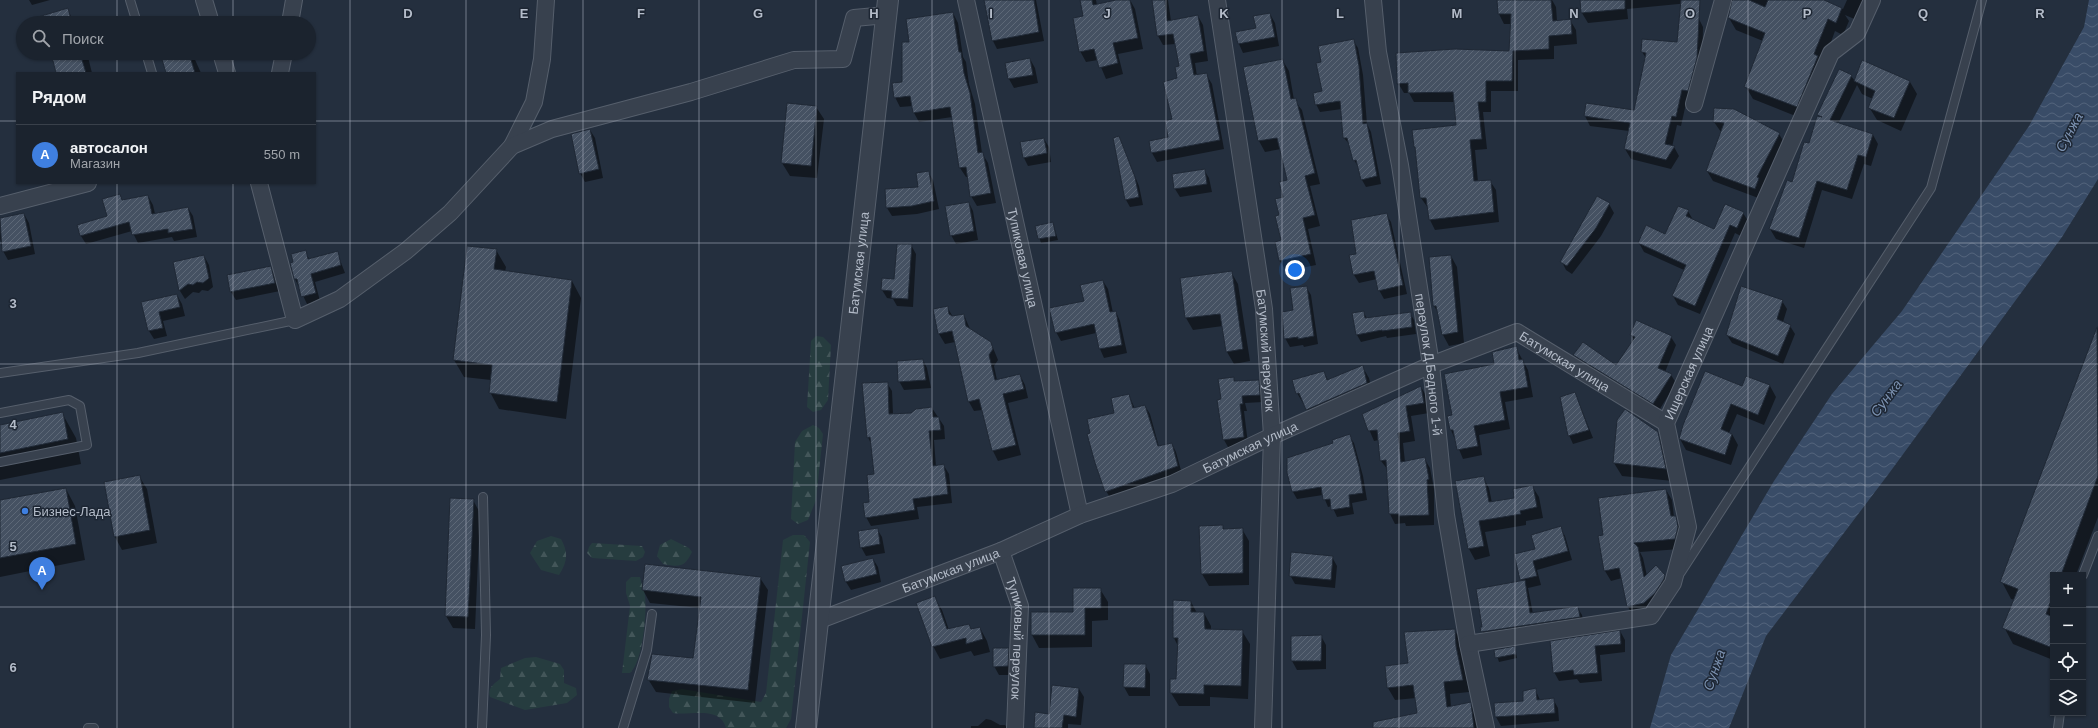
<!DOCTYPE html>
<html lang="ru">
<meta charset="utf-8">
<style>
body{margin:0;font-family:Helvetica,sans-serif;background:#282f3a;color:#f1f3f6}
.controls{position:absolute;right:12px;bottom:12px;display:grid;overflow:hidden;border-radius:0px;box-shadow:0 1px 3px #0004}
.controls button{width:36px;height:36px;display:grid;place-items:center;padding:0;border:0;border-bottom:1px solid #39404a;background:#1b232e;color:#f1f3f6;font:20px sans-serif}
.you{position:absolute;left:1295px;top:270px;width:14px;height:14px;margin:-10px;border:3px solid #fff;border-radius:50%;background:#1a73e8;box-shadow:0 0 0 6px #1a73e833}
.badge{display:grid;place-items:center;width:26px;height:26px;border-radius:50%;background:#d93025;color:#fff;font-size:13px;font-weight:700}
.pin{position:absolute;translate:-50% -33px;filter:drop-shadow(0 1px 2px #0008)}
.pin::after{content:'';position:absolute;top:21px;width:14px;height:12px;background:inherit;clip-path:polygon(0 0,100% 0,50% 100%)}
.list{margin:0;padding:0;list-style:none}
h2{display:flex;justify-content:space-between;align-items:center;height:52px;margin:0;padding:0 16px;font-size:17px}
h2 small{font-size:13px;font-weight:400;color:#a0a4aa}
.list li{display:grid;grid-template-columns:26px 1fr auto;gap:12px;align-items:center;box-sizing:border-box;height:60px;padding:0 16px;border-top:1px solid #39404a}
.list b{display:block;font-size:15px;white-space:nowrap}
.list p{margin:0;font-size:13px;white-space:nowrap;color:#a0a4aa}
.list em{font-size:13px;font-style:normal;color:#a0a4aa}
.icon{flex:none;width:22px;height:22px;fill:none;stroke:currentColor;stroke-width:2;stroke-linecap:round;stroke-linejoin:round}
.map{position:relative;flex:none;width:2098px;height:728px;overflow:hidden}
.search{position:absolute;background:#1b232e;box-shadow:0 1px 3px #0004;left:16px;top:16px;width:300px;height:44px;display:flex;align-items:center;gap:10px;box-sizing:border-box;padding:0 14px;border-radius:22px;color:#a0a4aa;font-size:15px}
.panel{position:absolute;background:#1b232e;box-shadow:0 1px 3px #0004;left:16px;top:72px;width:300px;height:112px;border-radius:0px}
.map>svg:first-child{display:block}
.forest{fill:url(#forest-firs)}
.water{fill:url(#water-waves)}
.shadow{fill:#0007}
.building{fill:url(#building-hatch);stroke:#1f2835}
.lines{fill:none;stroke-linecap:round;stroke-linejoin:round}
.service-casing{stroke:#565f6c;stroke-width:10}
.minor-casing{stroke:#565f6c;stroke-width:18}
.tertiary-casing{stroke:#565f6c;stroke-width:22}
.service{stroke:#38414e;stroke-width:8}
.minor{stroke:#38414e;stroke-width:16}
.tertiary{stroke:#38414e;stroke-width:20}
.grid{fill:none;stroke:#b4bcc9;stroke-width:1;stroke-opacity:0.55}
.shop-dot{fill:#3f7fe0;stroke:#1d2633;stroke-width:1.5}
.labels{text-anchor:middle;stroke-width:3;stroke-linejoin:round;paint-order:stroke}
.street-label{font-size:13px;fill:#b4bcc9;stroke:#1d2633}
.poi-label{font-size:13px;fill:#b4bcc9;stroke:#1d2633;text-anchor:start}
.water-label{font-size:14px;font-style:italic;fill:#7c92b1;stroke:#1d2633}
.grid-label{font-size:13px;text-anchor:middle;font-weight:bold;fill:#b4bcc9;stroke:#1d2633;stroke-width:3;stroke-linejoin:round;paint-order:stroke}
</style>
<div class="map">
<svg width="2098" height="728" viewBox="0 0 2098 728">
<defs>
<pattern id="forest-firs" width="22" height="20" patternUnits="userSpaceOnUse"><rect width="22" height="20" fill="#263c3f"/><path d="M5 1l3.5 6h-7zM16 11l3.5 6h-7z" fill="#435659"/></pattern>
<pattern id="water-waves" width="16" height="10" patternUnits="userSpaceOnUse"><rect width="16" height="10" fill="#394c67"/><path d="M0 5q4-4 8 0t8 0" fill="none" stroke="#53647b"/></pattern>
<pattern id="building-hatch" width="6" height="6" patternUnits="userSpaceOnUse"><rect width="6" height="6" fill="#455162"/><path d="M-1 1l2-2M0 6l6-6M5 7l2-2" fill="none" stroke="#5d6877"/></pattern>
</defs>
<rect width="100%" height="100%" fill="#242f3e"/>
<!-- forest -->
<path class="forest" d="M816,336L823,337L831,345L828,400L821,410L813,412L807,407L811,341Z
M813,425L819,428L823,434L816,500L808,520L798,524L791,519L795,442L802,431Z
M793,535H804L810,542L791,719L786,728H726C720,705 690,716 673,713L669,707V699L672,691L682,689L761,702L766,693L783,540Z
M551,536L561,539C569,553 567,563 559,575L541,570L530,553L537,541Z
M671,539L689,548L692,552C684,568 680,567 663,564L657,556L660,545Z
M592,543L642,546L645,552L643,557L636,561L592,558L587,553L589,547Z
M631,577H640C641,583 644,589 645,595C647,613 643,662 630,673H622L630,606L626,593V582Z
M536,657L560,664L564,670V683L576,688L577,695L567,703L525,710L490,697C487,688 494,684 500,679L501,668L525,658Z"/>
<!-- water -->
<path class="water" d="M2089,0H2098V179L2062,237L1890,472L1766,636L1729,728H1650L1671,655L1774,481L1832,394L1902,311L2029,126L2084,27Z"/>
<!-- shadow -->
<path class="shadow" d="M29,0H50L32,5Z
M994,0H1036L1044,41L997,49L993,41Z
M1081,0H1096L1097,5L1130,0L1135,9L1143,49L1118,54L1123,74L1106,79L1098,60L1086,62L1080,51L1084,17Z
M1153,0H1168L1171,21L1198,16L1203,25L1208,61L1195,63L1197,76L1206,74L1212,84L1224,149L1157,162L1152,153L1150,142L1169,138L1180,67L1175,44L1163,45L1158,36Z
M1498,0H1552L1556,7L1557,21L1570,20L1576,30L1577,44L1554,46V59L1518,60V91H1491V112H1483L1487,149L1475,150L1478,182L1490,181L1496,190L1499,222L1435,230L1430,220L1428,208L1421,198L1417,150L1415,147L1458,126L1455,102H1414L1409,93H1404L1398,83L1510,52L1511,24H1504L1499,14Z
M1581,0H1689V3L1627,9L1628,19L1588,23L1582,13Z
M1733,0H1822L1843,9L1847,0H1869L1859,21L1845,15L1849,21L1843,35L1835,31L1803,119L1753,99L1746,87L1763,41L1736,30L1729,18Z
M67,9L75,23H43Z
M953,13L958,23L963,57L966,62L969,84L975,104L982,153L988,163L996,203L977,206L971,196L968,177H966L960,168L952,117L919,122L914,113L913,106L900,107L895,97L903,83L910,43Z
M1270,14L1275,23L1279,46L1243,53L1239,44L1236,33L1257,28Z
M1698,17L1703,27L1702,69L1687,99L1681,126L1677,125L1672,147H1674L1679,156L1671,169L1631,159L1625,149L1629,131L1590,126L1585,116L1635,111L1646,58L1642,52L1678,43Z
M1353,40L1358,48L1363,75L1367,124L1371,132L1381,184L1366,187L1362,180L1359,168L1354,160L1350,145L1344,138L1342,109L1320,112L1316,104L1323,92L1322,63Z
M52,53H87L92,73H57Z
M161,53H192L201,73H167Z
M1030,59L1035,68L1038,83L1014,88L1009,79L1006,63Z
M1283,61L1289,71L1294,100L1302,110L1320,184L1310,186L1320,226L1308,229L1316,265L1286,271L1280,261L1282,241L1280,216L1289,181L1281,149L1265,152L1259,141L1245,67Z
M1851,76L1855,81L1910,82L1917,94L1901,131L1877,120L1869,107L1873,99L1862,94L1857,85L1838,124L1873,135L1878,144L1871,166L1864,164L1852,199L1822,190L1804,248L1776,239L1770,229L1810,145L1819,118L1818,115Z
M816,107L824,119L817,178L790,176L782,163Z
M1715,109L1779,134L1785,144L1763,185L1765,189L1761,199L1713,181L1707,171L1721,132L1714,122Z
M590,130L595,138L603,178L585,182L580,173Z
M1119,138L1139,186L1143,205L1130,207L1126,200Z
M1044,139L1049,147L1051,162L1028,166L1024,158Z
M1204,170L1209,178L1212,192L1180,197L1175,189Z
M928,172L933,180L939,209L917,214L892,216L887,208L919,188Z
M120,195L123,201L148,196L153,205L155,214L188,208L193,216L197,237L174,241L172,237L138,243L132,231L86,244L81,236L108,216Z
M969,203L973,211L978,240L956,244L951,235Z
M1609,204L1614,213L1601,236L1572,274L1566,270L1562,262Z
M1688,211L1693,220L1714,230L1743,213L1748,221L1741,236L1735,233L1700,314L1678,305L1673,296L1684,270L1644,252L1639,243L1666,235Z
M24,214L29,223L35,254L8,260L3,251L0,238V219Z
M1386,214L1391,222L1407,294L1384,299L1379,290L1377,279L1359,283L1354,275L1357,254Z
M1053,223L1058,240L1041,243L1036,227Z
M911,245L916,254L913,307L897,306L893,299L887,298L882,290L895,280Z
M496,250L506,267L505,272L572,281L581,298L566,419L499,409L490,392L491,380L464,377L454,360Z
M305,252L310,260L337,252L345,273L315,282L320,301L307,304L295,279L294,263Z
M204,256L209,265L213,287L208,291L202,290L199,293L193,292L185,299L180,291L174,263Z
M1451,256L1457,267L1464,343L1449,346L1443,335L1439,314L1434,306Z
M271,268L275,276L280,291L236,300L231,292L228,276Z
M1231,272L1238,284L1250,361L1234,364L1227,352L1223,326L1193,330L1186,318Z
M1103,281L1108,289L1113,313L1116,312L1120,321L1127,353L1104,358L1100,349L1096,333L1061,341L1056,332Z
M1306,287L1311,295L1318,344L1304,347L1303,345L1290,347L1285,338L1295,311Z
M177,295L182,304L185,316L163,321L167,336L154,339L149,331L142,303Z
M1782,301L1787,309L1783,322L1790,326L1795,334L1783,364L1732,343L1727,335Z
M947,307L953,317L964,315L970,329L991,343L998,360L994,366L997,380L1020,375L1025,385L1028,398L1008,403L1021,455L998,461L993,451L982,410L974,411L969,402L955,342L945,344L939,334L934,310Z
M1363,312L1367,318L1410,313L1414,320L1416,334L1387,338L1386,336L1361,342L1357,335Z
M2098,326V517L2076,575H2053V660L2013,644L2004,627L2015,600L2011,599L2002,582Z
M1631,335L1671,337L1676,345L1665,372L1671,375L1676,383L1658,412L1579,364L1575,355L1616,367L1634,340Z
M1516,348L1528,370L1533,397L1505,402L1510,429L1479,435L1482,455L1463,459L1451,430L1495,365Z
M923,360L927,368L931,388L904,390L899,381Z
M1362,366L1369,378L1373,395L1314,422L1297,393L1324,372L1328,380Z
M1233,378L1235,382L1258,381L1263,388V402L1245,403L1247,411H1244L1248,444L1228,447L1224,440L1222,400Z
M887,383L892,391L893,414H911L932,408L944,426L945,439L934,440L936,467L944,466L949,474L952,503L917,507L919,519L871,526L866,517L875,475L872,446L868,437Z
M1770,386L1776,397L1764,425L1737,414L1729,433L1732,434L1738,445L1731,465L1686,450L1680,439L1742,387Z
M1421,387L1427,397L1429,413L1411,416L1415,441L1403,443L1405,462L1424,458L1430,468L1434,489V525L1406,526L1405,523L1395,524L1390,514L1388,470L1381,461L1379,440L1374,441L1363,415Z
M1575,393L1593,438L1573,444L1569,435Z
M1129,395L1135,409L1145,406L1150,414L1159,447L1172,444L1176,452L1182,474L1111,499L1106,491L1092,433L1115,414Z
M62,413L76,438L81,464L0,480V426Z
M1618,421L1657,433L1665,446L1673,481L1622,476L1614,463Z
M1349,436L1354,443L1363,476L1367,500L1352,503L1354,514L1337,517L1332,506L1328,507L1323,495L1297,499L1293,492L1334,443Z
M139,476L147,489L157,543L122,550L115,537Z
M1483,477L1489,488L1492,503L1515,499L1532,486L1539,497L1543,518L1526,521V525L1485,532L1490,556L1475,560L1469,549Z
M66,489L75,506L85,560L0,577V501Z
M1666,490L1672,500L1674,517L1681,527L1680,549L1640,552L1643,558L1647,576H1664L1670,586L1660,603L1634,617L1628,607L1622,578L1611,581L1605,571L1600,537L1604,536Z
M473,500L480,513L475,629L453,628L446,616Z
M1222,526L1225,530L1242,529L1249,541V585L1209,586L1202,574Z
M1560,527L1565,536L1572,560L1537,570L1541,585L1528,588L1533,614L1577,607L1582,615L1584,625L1486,640L1481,628L1522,582L1515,555L1536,550Z
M877,529L882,537L885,553L866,556L861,547Z
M1332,557L1337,566L1335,588L1295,584L1290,575Z
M873,559L878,567L881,582L851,590L846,582L842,567Z
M645,565L760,578L768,590L755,703L656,692L648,679L694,659L700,608L650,603L643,590Z
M1100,589L1108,602V620L1092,621V647L1039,648L1032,635L1074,613Z
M934,597L942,610L949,630L969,625L972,630L980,628L987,641L990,652L974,656L971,651L940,659L933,646Z
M1191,602L1197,613H1204L1211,626V630L1242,631L1250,644L1248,699L1210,697V706H1179L1171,693L1177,680L1178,646L1174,638Z
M1455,631L1462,642L1463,659L1469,692L1450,694L1451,707L1470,703L1477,715L1479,728H1403L1418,714L1416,698L1395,700L1388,688L1386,666L1409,664Z
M1620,631L1625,640V652L1600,655L1602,681L1580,683L1577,679L1559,681L1554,672L1551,642Z
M1321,636L1326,645V669L1297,670L1292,661V637Z
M1515,648L1517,658L1499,662L1495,650Z
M1008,649L1013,657L1012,675H999L994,666Z
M1125,665H1145L1150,674V696H1129L1124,687Z
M1079,689L1084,697L1081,725L1068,724V728H1035Z
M1535,689L1540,700L1553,699L1558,708L1559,721L1501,726L1496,717L1495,704L1525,702Z
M986,719L991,720L1000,725H1005L1007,728H971V726H978Z"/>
<!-- building -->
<path class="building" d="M984,0H1034L1039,32L992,41Z
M1080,0H1092L1093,5L1116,0H1130L1138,38L1113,43L1118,63L1099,68L1094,49L1079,52L1073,18L1083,16Z
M1152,0H1165L1167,21L1198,15L1204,51L1190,54L1194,75L1207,73L1220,140L1151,153L1149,141L1168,137L1165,121L1172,119L1163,82L1177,78L1175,67L1179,66L1173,34L1157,36Z
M1497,0H1551L1553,21L1571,19L1572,34L1549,36V49L1513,51L1512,81H1486V102H1478L1482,139L1470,140L1474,181L1491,180L1494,212L1429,220L1426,198H1420L1415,147H1414L1412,130L1456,125L1453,92L1408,93V83L1397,84L1396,53L1455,49L1509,51L1511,14H1498Z
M1580,0H1625V9L1581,13Z
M1681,0H1700L1697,58L1688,91L1682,90L1676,117L1672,116L1665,144L1675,146L1666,160L1624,149L1630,123L1584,116L1586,103L1634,110L1646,53L1641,52L1642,39L1677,42Z
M1732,0H1749L1765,7L1768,0H1824L1842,8L1836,23L1828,19L1814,54L1818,56L1797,107L1744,87L1765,33L1728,18Z
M68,8L72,23H29L28,20Z
M953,12L959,52H961L964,73L970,93L978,153L983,152L991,193L970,197L966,167L959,168L950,107L913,113L910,96L894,98L892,83L902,82V42H909L906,19Z
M1270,13L1275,37L1238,44L1235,32L1256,28L1253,16Z
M1354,39L1359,66L1363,124L1367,123L1377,176L1361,180L1356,160L1353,161L1347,138H1343L1340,101L1315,105L1313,93L1322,91L1316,63L1321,62L1318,46Z
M51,53H80L86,73H56Z
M160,53H189L195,73H166Z
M1030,58L1033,75L1008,79L1005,63Z
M1283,59L1291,99L1296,98L1315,173L1305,176L1315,215L1303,218L1311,254L1279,261L1275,242L1281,240L1275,216L1279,215L1275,199L1283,197L1279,182L1287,180L1277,138L1258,141L1243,67Z
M1862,60L1910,81L1894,118L1868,108L1875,91L1854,81Z
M1839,69L1852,75L1830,120L1873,134L1866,157L1858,155L1847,190L1817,181L1799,238L1769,229L1787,180L1792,182L1804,142L1809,143L1817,116L1822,117L1817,115Z
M787,103L817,106L811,166L781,163Z
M1714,108L1734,109L1780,133L1757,177L1759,178L1755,189L1706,171L1724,123L1713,122Z
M590,129L599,169L579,174L571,134Z
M1119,136L1135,177L1139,197L1125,200L1113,138Z
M1044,138L1047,153L1023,158L1020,142Z
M1205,169L1207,184L1174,189L1172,174Z
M929,171L934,201L912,206L886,208L885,189L918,187L916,173Z
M120,194L122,200L148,195L152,214L188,207L193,229L168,233V229L132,235L129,222L80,236L77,225L107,216L102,199Z
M1597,196L1610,203L1596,228L1567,266L1560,262Z
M969,202L974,231L950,236L945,206Z
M1725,204L1744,212L1737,228L1730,225L1695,306L1672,296L1686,265L1638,243L1646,225L1665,234L1678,206L1689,210L1686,216L1714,229Z
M24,213L31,246L2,252L0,218Z
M1387,213L1403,285L1378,291L1374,271L1353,275L1349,255L1356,254L1351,220Z
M1053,222L1056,236L1038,239L1035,226Z
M897,244H912L908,299L891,298L892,291L881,290L882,278L894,279Z
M467,246L497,249L494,269L572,280L557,402L489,393L492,365L453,360Z
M306,250L308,259L338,251L341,265L311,274L316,293L301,297L297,279H294L290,263L293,262L291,254Z
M204,255L209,278L203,283L197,282L193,285L188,284L179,291L173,262Z
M1451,255L1458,332L1442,335L1436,306H1433L1429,257Z
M271,266L275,283L230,292L227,275Z
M1232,271L1243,349L1226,352L1220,314L1185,318L1180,278Z
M1103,280L1110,312L1116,311L1122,345L1099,349L1094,324L1055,333L1049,308L1084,301L1080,285Z
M1307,286L1314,336L1298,339V337L1284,339L1282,312L1293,310L1290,288Z
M1741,286L1783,300L1777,319L1791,325L1778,356L1726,335Z
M177,294L180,307L159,312L163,328L148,331L141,302Z
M948,306L949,314L952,316L964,314L966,326L991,342L993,349L989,355L995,380L1020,374L1024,389L1003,394L1016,445L992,451L979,399L968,402L952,331L938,334L933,309Z
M1364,311L1365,318L1411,312L1412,327L1382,331V330L1356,335L1352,313Z
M1636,320L1672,336L1658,368L1672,374L1653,404L1573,355L1583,342L1616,365L1635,337L1630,335Z
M2097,327L2098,476L2061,575H2053V595L2046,614L2053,617V639L2050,647L2002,628L2018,589L2000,582Z
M1517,346L1519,360L1523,359L1528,387L1500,392L1505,420L1474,426L1478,446L1457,450L1453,430H1450L1447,416L1452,415L1444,374L1494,364L1492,352Z
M923,359L926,380L898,382L897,361Z
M1363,365L1367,383L1306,410L1299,393L1296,394L1292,380L1324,371L1327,380Z
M1705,371L1742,386L1746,376L1770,385L1758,415L1731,404L1721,429L1732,434L1725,455L1679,439L1683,425Z
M1234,377V381L1259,380L1260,395L1242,396L1243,404H1240L1244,437L1223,440L1217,400L1221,399L1218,379Z
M888,382L889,414L911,413L916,409L932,407L933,417H939L941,430L929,431L933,466L944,464L948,494L913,499L915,510L865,518L863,503L869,502L867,475L874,474L870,437L867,438L862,383Z
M1421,386L1424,403L1406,406L1410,431L1398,433L1401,462L1425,457L1429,479L1427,480L1429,515L1399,516V514H1389L1386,460L1380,461L1377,430L1368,431L1362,414Z
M1575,392L1589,430L1568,436L1560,397Z
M1129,394L1133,408L1145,405L1158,446L1172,443L1178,466L1105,492L1095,463L1087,434L1090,433L1087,419L1114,413L1111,398Z
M1625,409L1658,432L1666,469L1613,463L1617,420Z
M63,412L68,439L0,453V425Z
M1350,434L1359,467L1363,493L1349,495L1350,507L1331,510L1330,499L1323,500L1321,487L1292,492L1287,473V458L1333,443L1332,440Z
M140,475L150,530L114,537L104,482Z
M1484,476L1489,502L1514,498L1513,489L1533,485L1537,507L1520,511L1521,514L1479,521L1484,546L1468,549L1455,481Z
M66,488L76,544L0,558V500Z
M1666,489L1671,516H1676L1678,527L1675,539L1634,543L1638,547L1644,577L1656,565L1665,575L1664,579L1655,593L1644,603L1627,607L1619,568L1604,571L1598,536L1603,535L1598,498Z
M450,498L474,499L468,617L445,616Z
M1223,525V529L1243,528V573L1201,574L1199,526Z
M1561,526L1568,551L1533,561L1537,576L1520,580L1514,554L1535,549L1531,535Z
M878,528L880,544L860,548L858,531Z
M1291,552L1333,556L1331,580L1289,576Z
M873,558L877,574L845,582L841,566Z
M645,564L761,577L748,690L647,680L652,654L693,658L701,597L642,590Z
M1525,580L1530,613L1578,606L1580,617L1481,632L1480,627H1482L1476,589Z
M1073,588H1101V608H1085V635H1031V612H1073Z
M935,596L947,629L969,624L971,629L980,627L983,639L966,644V638L932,647L916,603Z
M1173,600L1191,601V612H1204L1205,629L1243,630L1241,686L1204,685V694L1170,693V679H1176L1178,638H1173Z
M1455,629L1456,646L1463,680L1444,682L1447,707L1471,702L1474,728H1373V722L1417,713L1413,685L1387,688L1385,666L1408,663L1404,632Z
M1620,630L1621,644L1595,646L1598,673L1574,675L1573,670L1553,673L1550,641Z
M1322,635L1321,661H1291V636Z
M1515,646L1516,654L1495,658L1494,650Z
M993,648H1009L1008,666L993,667Z
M1124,664H1146L1145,688L1123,687Z
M1052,685L1079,688L1076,717L1064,715L1062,728H1034L1035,712L1049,714Z
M1536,688L1537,700L1554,698L1555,713L1495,717L1494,703L1523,701V691Z"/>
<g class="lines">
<!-- service casing -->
<g class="service-casing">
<path id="service" d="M130,0L137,23
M146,53L152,73
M0,373L138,353L295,320
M0,413L69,400L80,406L87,445L0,462
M1681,572L1931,188L1982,0
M2083,575L2098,536
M88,728H94
M482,728L486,635L483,497
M623,728L647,650L652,614
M2058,728L2060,713"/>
</g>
<!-- minor casing -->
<g class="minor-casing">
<g id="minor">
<path d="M204,0L211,23"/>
<path id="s1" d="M966,0L1080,515"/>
<path id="s2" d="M1217,0L1264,309L1272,436L1263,728"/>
<path id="s3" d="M1373,0L1378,52L1400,165L1431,365L1446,515L1468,644L1486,728"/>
<path d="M290,23L294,0"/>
<path d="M221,53L227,73"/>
<path d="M280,73L284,53"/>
<path d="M1694,104L1723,0"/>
<path d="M512,146L534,102L542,59L546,0"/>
<path d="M259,183L295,320L340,299L406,251L450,213L512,146L552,129L691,92L794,60L843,59L854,18L887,15"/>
<path d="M0,206L88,183"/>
<path id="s4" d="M1001,551L1020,606L1015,728"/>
<path id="s5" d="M817,621L1001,551L1080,515L1172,484L1272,436L1431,365L1517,332L1666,423"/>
<path id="s6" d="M1468,644L1651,616L1673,583L1688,527L1666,423L1831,53L1857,33L1872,0"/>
</g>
</g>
<!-- tertiary casing -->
<g class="tertiary-casing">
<g id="tertiary">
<path id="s7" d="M806,728L888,0"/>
</g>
</g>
<!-- service -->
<use href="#service" class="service"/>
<!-- minor -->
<use href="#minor" class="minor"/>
<!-- tertiary -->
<use href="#tertiary" class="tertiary"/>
</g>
<!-- grid -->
<path class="grid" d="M117,0V23M233,0V23M350,0V728M466,0V728M583,0V728M699,0V728M816,0V728M932,0V728M1049,0V728M1166,0V728M1282,0V728M1399,0V728M1515,0V728M1632,0V728M1748,0V728M1865,0V728M1981,0V728M117,53V73M233,53V73M0,121H17M315,121H2098M117,183V728M233,183V728M0,243H2098M0,364H2098M0,485H2098M0,607H2053M2083,607H2098"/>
<!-- markers -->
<circle class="shop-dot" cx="25" cy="511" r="4"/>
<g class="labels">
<!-- street labels -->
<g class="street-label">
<text dy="5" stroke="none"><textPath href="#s1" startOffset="264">Тупиковая улица</textPath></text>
<text dy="5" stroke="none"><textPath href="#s7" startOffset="468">Батумская улица</textPath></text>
<text dy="5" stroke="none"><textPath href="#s2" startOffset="354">Батумский переулок</textPath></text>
<text dy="5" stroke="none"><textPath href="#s5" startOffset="814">Батумская улица</textPath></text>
<text dy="5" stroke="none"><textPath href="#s3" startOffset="369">переулок Д.Бедного 1-й</textPath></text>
<text dy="5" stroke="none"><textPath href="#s6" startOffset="444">Ищерская улица</textPath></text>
<text dy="5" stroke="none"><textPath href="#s5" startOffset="467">Батумская улица</textPath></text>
<text dy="5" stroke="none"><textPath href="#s5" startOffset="143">Батумская улица</textPath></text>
<text dy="5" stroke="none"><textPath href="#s4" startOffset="90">Тупиковый переулок</textPath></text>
</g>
<!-- poi labels -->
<g class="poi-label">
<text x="33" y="516">Бизнес-Лада</text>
</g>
<!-- water labels -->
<g class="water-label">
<text transform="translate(2069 132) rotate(-62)" y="5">Сунжа</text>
<text transform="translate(1886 398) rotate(-53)" y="5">Сунжа</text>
<text transform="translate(1714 670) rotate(-71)" y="5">Сунжа</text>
</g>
</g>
<g class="grid-label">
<text x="408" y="18">D</text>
<text x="524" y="18">E</text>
<text x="641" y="18">F</text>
<text x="758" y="18">G</text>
<text x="874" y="18">H</text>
<text x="991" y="18">I</text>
<text x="1107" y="18">J</text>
<text x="1224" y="18">K</text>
<text x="1340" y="18">L</text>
<text x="1457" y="18">M</text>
<text x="1574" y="18">N</text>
<text x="1690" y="18">O</text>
<text x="1807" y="18">P</text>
<text x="1923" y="18">Q</text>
<text x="2040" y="18">R</text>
<text x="13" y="308">3</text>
<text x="13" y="429">4</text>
<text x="13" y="551">5</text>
<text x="13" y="672">6</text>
</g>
</svg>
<div class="controls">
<button>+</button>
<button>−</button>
<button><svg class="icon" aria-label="locate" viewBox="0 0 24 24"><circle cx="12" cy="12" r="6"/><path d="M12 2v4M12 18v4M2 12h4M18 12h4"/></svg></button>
<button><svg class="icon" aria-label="layers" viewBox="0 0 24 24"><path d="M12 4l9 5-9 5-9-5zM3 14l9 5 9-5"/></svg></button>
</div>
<div class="you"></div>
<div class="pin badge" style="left:42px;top:590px;background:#3f7fe0">A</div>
<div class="search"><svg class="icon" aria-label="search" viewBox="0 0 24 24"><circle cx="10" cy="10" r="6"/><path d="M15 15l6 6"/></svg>Поиск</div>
<section class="panel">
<h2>Рядом<small></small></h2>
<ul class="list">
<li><span class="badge" style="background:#3f7fe0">A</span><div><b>автосалон</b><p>Магазин</p></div><em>550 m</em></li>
</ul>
</section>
</div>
